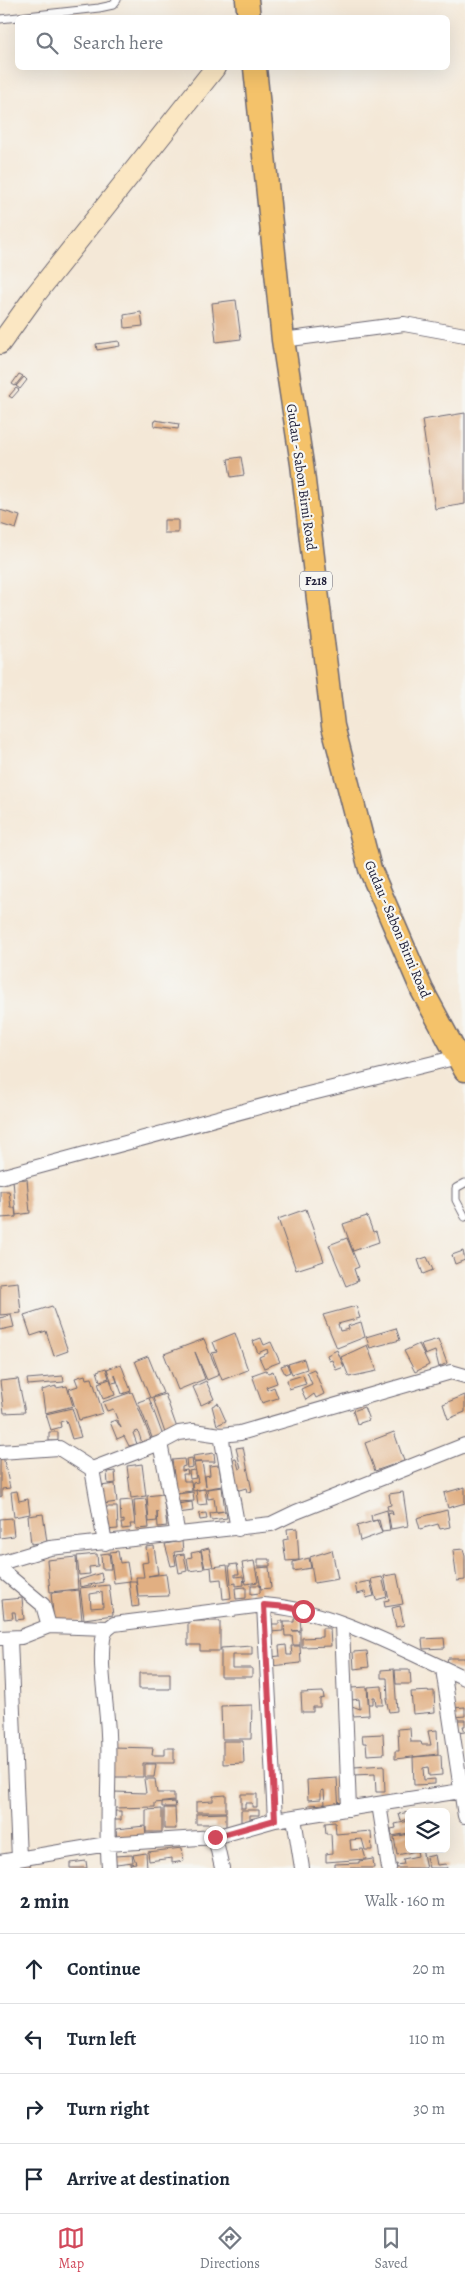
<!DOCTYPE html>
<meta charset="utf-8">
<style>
body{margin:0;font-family:Alegreya,serif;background:#f2f2f3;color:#1f2937}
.controls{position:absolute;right:15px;bottom:15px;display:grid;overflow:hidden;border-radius:8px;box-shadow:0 5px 20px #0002}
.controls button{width:45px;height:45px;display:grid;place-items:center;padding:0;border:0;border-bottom:1px solid #e0e1e3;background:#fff;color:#1f2937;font:25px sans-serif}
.stop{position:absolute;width:15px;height:15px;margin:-11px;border:4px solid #d1495b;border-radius:50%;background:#fff}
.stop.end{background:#d1495b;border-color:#fff;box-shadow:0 1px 5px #0008}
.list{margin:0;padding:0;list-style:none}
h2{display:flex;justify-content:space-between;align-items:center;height:65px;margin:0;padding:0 20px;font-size:21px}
h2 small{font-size:16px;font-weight:400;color:#747a83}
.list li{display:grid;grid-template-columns:32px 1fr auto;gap:15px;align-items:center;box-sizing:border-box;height:70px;padding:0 20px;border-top:1px solid #e0e1e3}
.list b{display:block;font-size:19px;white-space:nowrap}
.list em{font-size:16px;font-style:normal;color:#747a83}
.icon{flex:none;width:28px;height:28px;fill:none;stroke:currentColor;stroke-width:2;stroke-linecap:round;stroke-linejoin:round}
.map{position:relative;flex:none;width:465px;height:1868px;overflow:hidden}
.search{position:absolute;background:#fff;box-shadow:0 5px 20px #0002;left:15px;right:15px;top:15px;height:55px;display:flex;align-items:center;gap:12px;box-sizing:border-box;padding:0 18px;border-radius:8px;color:#747a83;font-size:19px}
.sheet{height:345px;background:#fff}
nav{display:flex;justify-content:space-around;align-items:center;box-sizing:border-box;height:70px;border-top:1px solid #e0e1e3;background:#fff;font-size:14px;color:#747a83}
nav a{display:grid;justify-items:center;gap:2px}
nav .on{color:#d1495b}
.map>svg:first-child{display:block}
.building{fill:#e1af82;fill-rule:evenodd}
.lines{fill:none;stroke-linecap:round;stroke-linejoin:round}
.lane-casing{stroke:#6c6772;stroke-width:9}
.street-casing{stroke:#6c6772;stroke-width:16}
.secondary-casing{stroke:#6c6772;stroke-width:22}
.primary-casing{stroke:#6c6772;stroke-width:25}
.lane{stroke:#fff;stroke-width:7}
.street{stroke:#fff;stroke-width:14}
.secondary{stroke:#fbe7c3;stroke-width:20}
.primary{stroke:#f4c26a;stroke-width:22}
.route{stroke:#d1495b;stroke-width:6}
.labels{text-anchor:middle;stroke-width:4.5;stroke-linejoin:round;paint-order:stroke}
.shield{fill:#f6f6f2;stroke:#626272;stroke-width:1}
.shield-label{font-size:12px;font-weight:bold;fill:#22223b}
.street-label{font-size:14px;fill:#22223b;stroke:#f6f6f2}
</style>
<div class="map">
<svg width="465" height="1868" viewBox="0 0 465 1868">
<rect width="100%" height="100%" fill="#f6f6f2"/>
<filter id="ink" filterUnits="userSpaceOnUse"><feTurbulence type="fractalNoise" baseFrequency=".02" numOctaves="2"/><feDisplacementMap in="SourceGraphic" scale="10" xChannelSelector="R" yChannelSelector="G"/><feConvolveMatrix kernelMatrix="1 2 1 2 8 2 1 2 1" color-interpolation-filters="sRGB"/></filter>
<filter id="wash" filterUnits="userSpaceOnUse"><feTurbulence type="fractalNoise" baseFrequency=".0096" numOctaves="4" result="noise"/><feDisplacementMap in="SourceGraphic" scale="20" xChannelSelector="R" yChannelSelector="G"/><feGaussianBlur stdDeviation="1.12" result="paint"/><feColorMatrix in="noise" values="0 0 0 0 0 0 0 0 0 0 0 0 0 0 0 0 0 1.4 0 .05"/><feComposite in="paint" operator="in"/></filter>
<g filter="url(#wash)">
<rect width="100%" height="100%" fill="#f4e8d7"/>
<g id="blocks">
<!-- building -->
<path class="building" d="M236,300L241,339L216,342L212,303Z
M141,312L143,326L125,328L124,315Z
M119,341L120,346L97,350L96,344Z
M19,374L23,376L15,386L12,384Z
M24,377L27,380L20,389L16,386Z
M16,388L19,390L12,398L9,396Z
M465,413V504L435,509L422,420Z
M155,420L179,424L178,429L154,426Z
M241,457L244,475L231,477L228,459Z
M0,510L20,516L16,529L0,524Z
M164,520H178V533H164Z
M27,1179L30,1213L16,1215L13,1180Z
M0,1191H9L11,1208H15L16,1217L0,1218Z
M306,1209L324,1261L296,1270L278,1219Z
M367,1216L373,1232L376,1231L379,1242L353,1251L343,1224Z
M347,1238L359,1267L354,1269L358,1281L346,1286L329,1245Z
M463,1251L465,1260L455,1264L452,1255Z
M427,1257L433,1270L423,1274L418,1260Z
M18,1282L21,1313L0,1315V1284Z
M52,1306L68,1351L54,1356L46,1331L31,1336L24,1315Z
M356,1306L360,1318L338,1324L340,1331L349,1329L348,1326L361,1322L365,1337L337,1348L323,1315Z
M11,1315L14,1327L0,1330V1318Z
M396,1328L400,1340L370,1348L366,1337Z
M235,1333L248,1370L222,1380L212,1353L217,1352L213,1342Z
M261,1338L264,1345L271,1342L280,1362L264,1368L259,1357L268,1353L267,1349L258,1353L253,1341Z
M204,1339L219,1375L207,1380L195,1352L205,1379L178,1390L164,1354Z
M438,1339L447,1363L439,1367L435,1351L425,1355L421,1344Z
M419,1344L429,1365L415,1372L404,1351Z
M367,1345L377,1371L349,1377L341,1357Z
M337,1350L344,1367L336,1370L332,1360L329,1361L327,1355Z
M148,1356L163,1393L150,1398L135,1361Z
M304,1359L307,1369L292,1374L288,1364Z
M121,1364L131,1391L122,1394L115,1375L117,1382L112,1383L107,1369Z
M287,1364L290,1372L285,1374L281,1366Z
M106,1368L109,1378L100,1381L97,1371Z
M314,1369L324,1394L316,1398L314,1394L306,1400L301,1389L312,1384L307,1372Z
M266,1370L268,1373L273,1371L277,1383L266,1387L267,1390L274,1387L278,1398L262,1403L252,1375Z
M85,1375L86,1379L92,1378L103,1413L79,1420L69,1389L78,1386L75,1378Z
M303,1375L306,1384L289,1389L287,1380Z
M63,1376L64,1382L28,1385L27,1379Z
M18,1379L25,1412L4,1413L0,1381Z
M110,1379L115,1395L103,1399L98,1383Z
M206,1381L214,1399L201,1405L193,1387Z
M56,1386V1388L67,1386L73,1406L45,1413L42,1390Z
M132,1392L151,1439L142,1443L138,1431L133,1433L137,1444L129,1446L124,1436L117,1439L110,1422L116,1420L121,1428L113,1409L107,1411L103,1402Z
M165,1394L178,1431L166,1436L153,1398Z
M465,1395V1412L448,1419L443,1404Z
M149,1398L163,1436L153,1440L138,1402Z
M218,1403L226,1421L217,1425L212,1406Z
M364,1407L369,1420L357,1424L353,1411Z
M72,1408L81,1437L72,1439L66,1420L60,1422L61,1427L51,1430L46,1414Z
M49,1432H58V1441H49Z
M394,1432L404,1461L375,1471L365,1443Z
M243,1447L252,1491L247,1492L246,1488L236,1491L230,1460L236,1459L239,1469L241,1468L236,1448Z
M214,1453L215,1462H194L193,1456Z
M3,1456L10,1488L2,1489V1496L0,1497V1457Z
M192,1458L193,1467L187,1468L186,1459Z
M184,1459L185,1466L182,1467V1471L187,1470L188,1474H183L184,1481H191L192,1491L176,1493L172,1460Z
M202,1462L206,1486L205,1476L210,1475L209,1466L219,1465L222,1486L193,1491L192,1483L198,1482L194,1463Z
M142,1464L146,1496L131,1498L127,1466Z
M194,1470L196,1478L190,1479L189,1471Z
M115,1471L116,1483L108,1484L107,1472Z
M115,1484L117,1502L103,1504L101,1486Z
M222,1487L225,1511L216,1512L214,1498L208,1499L207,1489Z
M465,1487V1503L448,1508L444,1493Z
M205,1489L207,1504L198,1505L196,1490Z
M17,1491L19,1501L28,1499L30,1514L14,1517L11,1492Z
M193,1492L194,1501L178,1502L177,1494Z
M403,1492L408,1526L391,1529L388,1513L391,1512L393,1515L392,1510H388L387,1506L391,1505L389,1494Z
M163,1494L167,1526L158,1527L157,1511V1521L149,1522L147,1496Z
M146,1499L149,1528L136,1529L134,1500Z
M132,1500L135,1524H130L131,1528L122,1529L121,1523H124V1520L121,1521L120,1501Z
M192,1502L193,1511L178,1513L177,1504Z
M104,1507H117L118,1529L105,1530Z
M387,1510L390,1531L382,1532L379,1520L372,1521L371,1515Z
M447,1510L450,1527L440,1529L438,1524L420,1529L417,1518Z
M226,1511L227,1518L211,1520L210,1513Z
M206,1513L207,1519L200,1520L199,1514Z
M43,1514L47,1542L31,1544L28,1516Z
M12,1518L14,1536L0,1538V1519Z
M377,1520L382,1533L360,1541L357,1526Z
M297,1528L299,1560L286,1561L283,1540L288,1539L287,1529Z
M182,1541L183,1551L174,1552L176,1565L171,1566L165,1544Z
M154,1546L158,1574L148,1576L166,1574L169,1596L138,1597L136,1577H144L142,1563L148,1562L146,1547Z
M209,1548L213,1567L227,1565L231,1598L223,1599L221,1579L212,1580L211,1567L205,1568L201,1550Z
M463,1549L465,1556V1580L457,1581L453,1550Z
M332,1550L338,1579L314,1583L310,1557Z
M118,1551L120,1563L127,1562L130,1581L114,1583L110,1552Z
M201,1551L204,1569L189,1571L187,1558L192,1557L191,1553Z
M109,1553L111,1569H102L101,1554Z
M97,1554L98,1566L89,1567L90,1574L79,1575L77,1556Z
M184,1554L187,1571L179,1573L176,1555Z
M76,1557L78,1589L50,1592L47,1560Z
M309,1558L311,1568L293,1571V1562Z
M258,1559H270V1566H258Z
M254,1561L258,1582L246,1584L242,1563Z
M237,1564L239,1574H235V1577L243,1576L244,1585L236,1586V1583L231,1584L229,1565Z
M269,1567L271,1588L261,1589L257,1568Z
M101,1573L103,1582L80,1587L79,1580Z
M397,1574L403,1604L385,1607L384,1601L389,1600L384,1576Z
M382,1577L387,1597L376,1600L371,1579Z
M129,1581H136L139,1606L132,1607Z
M370,1581L374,1596L366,1598L365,1592L357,1594L355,1584Z
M109,1585L113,1615L84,1619L80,1588ZM102,1592L103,1607L91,1608L90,1594Z
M251,1585H260V1593L251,1594Z
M246,1587V1598L236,1599L235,1588Z
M79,1590L82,1620L54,1623L51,1593Z
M22,1598L24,1619L16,1620L15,1612H12L13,1618L4,1619L2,1600Z
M400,1606L404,1625L396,1627L392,1608Z
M300,1618L301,1630L292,1631H300V1645H293L292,1636H285L284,1622H294V1619Z
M188,1621H220V1651H200V1645H188Z
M279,1621H283V1631L270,1632L269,1624H279Z
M322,1628H330L331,1646L302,1647V1638L322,1637Z
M444,1638L445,1648L423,1649L422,1639Z
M286,1645L287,1655H292L291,1646H300L301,1663L271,1666L270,1657L280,1656L279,1646Z
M252,1646V1655H232V1668H252V1677H221V1648Z
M367,1651L369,1667L354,1669L353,1652Z
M448,1658H465V1673L446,1665Z
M394,1669L397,1711L389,1712L386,1699H388L387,1678H381V1670Z
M395,1670H410L411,1684H396Z
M139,1673H170V1689H139Z
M382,1686L383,1705H376L375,1697H373V1704H369L368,1687Z
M367,1687L369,1715L353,1716L352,1706L360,1709L359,1699L352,1700L351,1688Z
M434,1691L435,1712L413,1714L411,1692Z
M323,1692L324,1698L320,1699V1707H313V1712H302L301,1693Z
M252,1705L251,1739H222L221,1706Z
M465,1707V1716L454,1717L453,1708Z
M455,1720H465V1726H463L465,1732L456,1733Z
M410,1728L411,1742H421L422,1745H431L428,1731L437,1730L438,1754L395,1759V1751H399L398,1729Z
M383,1734L384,1754L367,1755L366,1743H363L362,1735Z
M223,1741H243L244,1763L223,1764Z
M112,1747L153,1748L152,1755H165V1748H174V1763H143V1777H112Z
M441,1755L442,1775L429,1776L428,1767L423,1768L424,1780L435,1779V1784L414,1785L413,1757Z
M145,1764H156L154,1777H145Z
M384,1765L385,1792H376L375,1774L354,1775V1767Z
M337,1778L339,1810L309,1812L308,1805L325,1804L324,1790L321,1791V1799L308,1800L307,1780Z
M144,1779H155L157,1793H174V1801L155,1803V1807L114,1808V1792L146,1793Z
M241,1794H257V1807H252V1803H245V1808H241Z
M226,1795V1812H196V1802L213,1801V1796Z
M175,1802L176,1807H162V1803Z
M164,1808H175L176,1829H164Z
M162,1809V1832H146V1810Z
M241,1810H259V1815H250V1819H258L241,1825Z
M115,1811H121V1820H115Z
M409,1812V1819L401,1821L399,1814Z
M226,1813V1828H215V1824H196V1814Z
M409,1821V1833L392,1836L391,1829L396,1828L395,1824Z
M335,1822L336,1834L371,1831L372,1850H365L362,1839L350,1840L351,1850L363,1849L366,1859L326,1862V1854L332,1853L331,1834H326L325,1823Z
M145,1826L146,1837L117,1841L116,1829Z
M409,1834V1849H422L426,1868H397L396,1865L404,1864L403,1859L418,1856L417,1851L397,1855L394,1837Z
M182,1848L184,1861L172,1863V1858L149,1861L148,1852Z
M146,1853L147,1868H131L130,1864L136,1863L133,1855Z
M132,1855L133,1862L116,1864L115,1856Z
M435,1855L437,1865L446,1864L447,1868H429L426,1857Z
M373,1859L374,1868H335V1864L359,1863V1861Z
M86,1861L87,1868H70V1863Z
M30,1862V1868H0Z"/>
</g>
</g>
<g filter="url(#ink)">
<use href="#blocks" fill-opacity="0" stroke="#6c6772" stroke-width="1"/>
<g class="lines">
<!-- lane casing -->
<g class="lane-casing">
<path id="lane" d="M0,19L99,8L113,5L117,0
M465,1183L456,1188V1200L465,1217"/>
</g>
<!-- street casing -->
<g class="street-casing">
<path id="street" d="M283,340L404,324L465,335
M0,1177L292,1098L458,1057
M221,1435L238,1529
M160,1443L178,1535
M0,1452L59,1448L92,1469L105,1543
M92,1469L160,1443L179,1433L193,1431L221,1435L240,1433L451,1372L465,1376
M0,1563L50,1548L271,1524L296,1512L465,1445
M0,1569L43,1605L49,1626L107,1628
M264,1605L275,1820
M342,1624L349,1809
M0,1638L21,1637L49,1626
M10,1639L19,1859
M443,1669L465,1816
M379,1804L389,1868
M294,1818L302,1868
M215,1837L222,1868
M0,1862L107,1844L215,1837L275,1820L461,1791
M109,1868C105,1823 110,1779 108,1734C107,1702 99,1671 103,1639C104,1631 108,1628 114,1624L264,1605C333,1610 402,1650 465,1678"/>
</g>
<!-- secondary casing -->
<g class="secondary-casing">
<path id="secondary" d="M0,344L36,294L215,68"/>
</g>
<!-- primary casing -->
<g class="primary-casing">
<path id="primary" d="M247,0L249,18
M255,68L283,340L302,464L333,726L370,869L422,990L465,1070"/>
</g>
<!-- lane -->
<use href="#lane" class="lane"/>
<!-- street -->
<use href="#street" class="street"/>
<!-- secondary -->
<use href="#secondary" class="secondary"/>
<!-- primary -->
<use href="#primary" class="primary"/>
</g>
</g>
<g class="lines" filter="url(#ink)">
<!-- route -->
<path class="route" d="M215,1837L275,1820L264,1605L287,1607L303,1611"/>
</g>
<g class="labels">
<!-- shield labels -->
<rect class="shield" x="300" y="571.5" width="32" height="19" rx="4"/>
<g class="shield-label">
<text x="316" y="585">F218</text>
</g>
<!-- street labels -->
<g class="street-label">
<text transform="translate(302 477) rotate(82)" y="5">Gudau - Sabon Birni Road</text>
<text transform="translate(398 929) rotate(67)" y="5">Gudau - Sabon Birni Road</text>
</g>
</g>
</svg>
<div class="controls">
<button><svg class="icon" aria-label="layers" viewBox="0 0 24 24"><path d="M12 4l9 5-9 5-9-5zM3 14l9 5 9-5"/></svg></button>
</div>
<div class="stop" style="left:303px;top:1611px"></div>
<div class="stop end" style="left:215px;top:1837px"></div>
<div class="search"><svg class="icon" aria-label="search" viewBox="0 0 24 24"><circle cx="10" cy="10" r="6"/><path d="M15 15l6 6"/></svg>Search here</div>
</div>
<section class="sheet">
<h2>2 min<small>Walk · 160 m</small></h2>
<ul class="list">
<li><svg class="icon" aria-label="ahead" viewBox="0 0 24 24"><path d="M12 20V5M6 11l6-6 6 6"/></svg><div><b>Continue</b></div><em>20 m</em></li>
<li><svg class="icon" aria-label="left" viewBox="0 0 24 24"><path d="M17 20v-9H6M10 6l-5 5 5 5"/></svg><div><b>Turn left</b></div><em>110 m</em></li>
<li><svg class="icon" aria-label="right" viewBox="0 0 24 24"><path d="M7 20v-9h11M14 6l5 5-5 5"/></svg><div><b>Turn right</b></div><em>30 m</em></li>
<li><svg class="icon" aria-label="arrive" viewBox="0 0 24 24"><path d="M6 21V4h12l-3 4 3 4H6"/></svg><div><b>Arrive at destination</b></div></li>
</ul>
</section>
<nav>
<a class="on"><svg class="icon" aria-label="map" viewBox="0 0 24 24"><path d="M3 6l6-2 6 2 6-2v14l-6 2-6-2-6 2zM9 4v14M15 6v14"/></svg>Map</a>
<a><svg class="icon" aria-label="directions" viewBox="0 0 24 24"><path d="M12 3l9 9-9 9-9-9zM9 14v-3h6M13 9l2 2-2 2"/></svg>Directions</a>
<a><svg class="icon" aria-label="saved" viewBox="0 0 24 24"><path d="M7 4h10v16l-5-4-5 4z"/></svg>Saved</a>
</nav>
